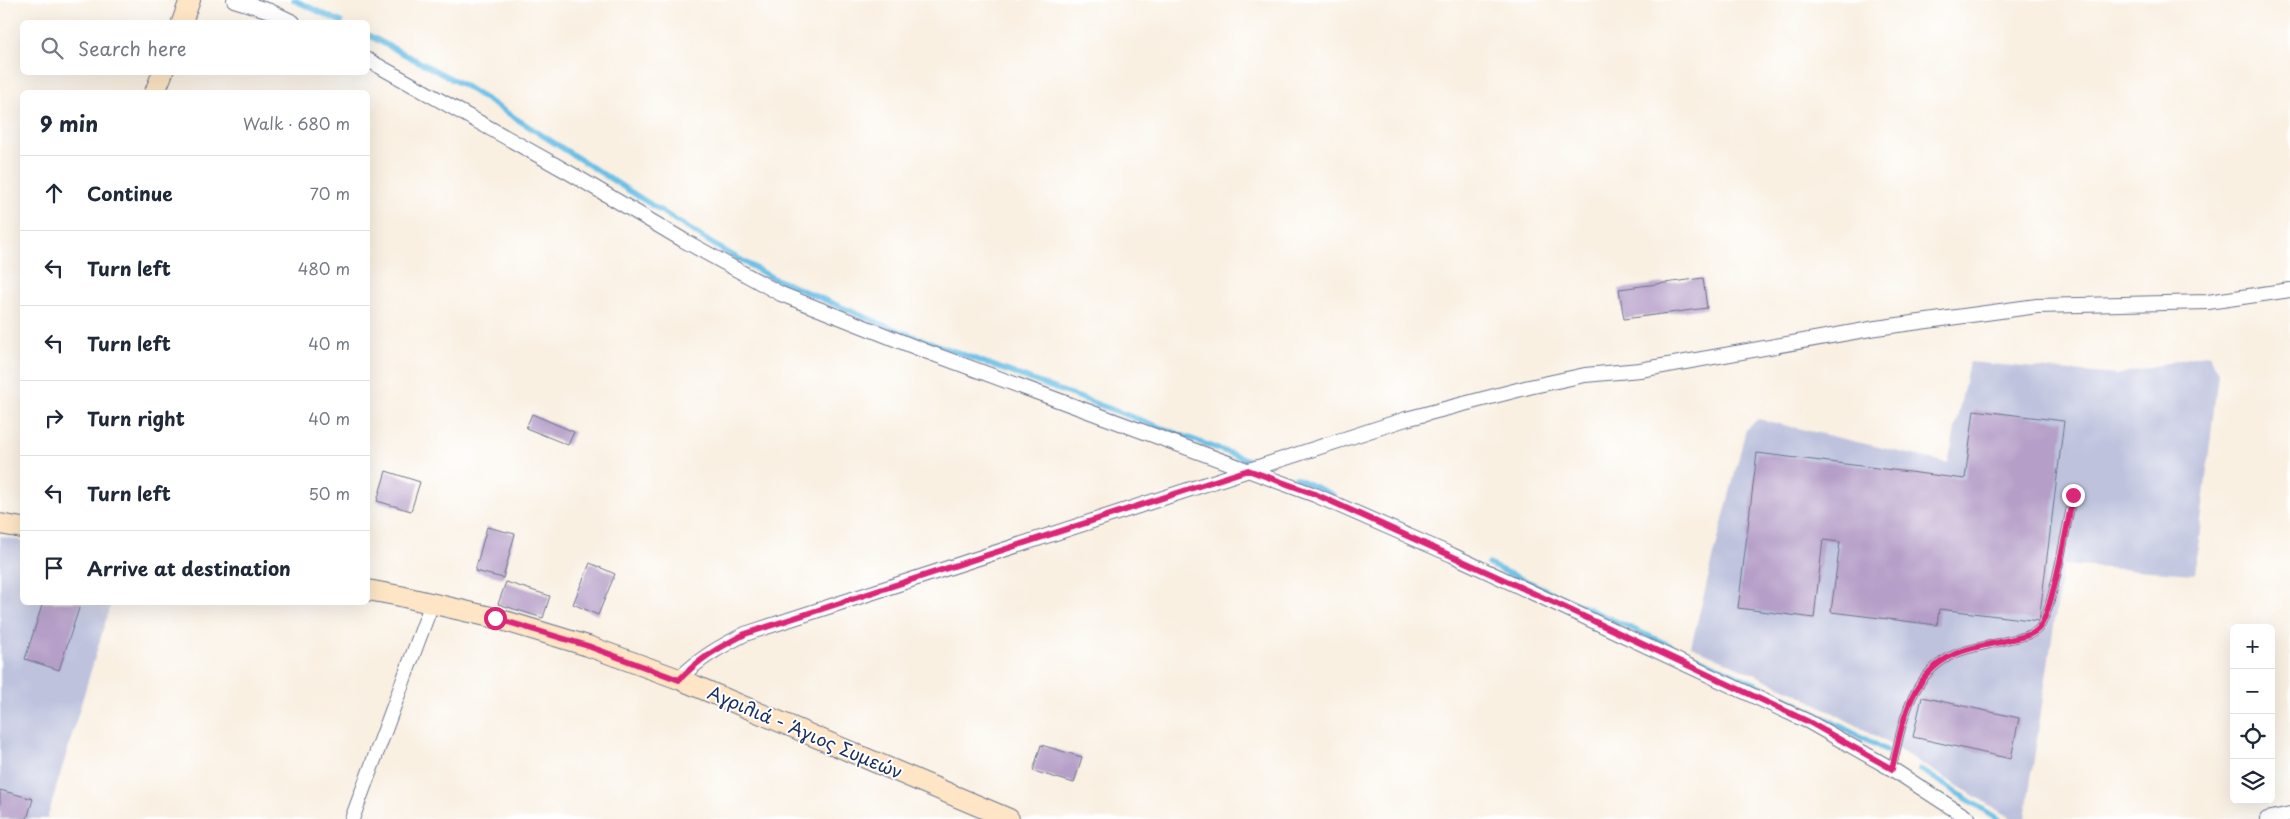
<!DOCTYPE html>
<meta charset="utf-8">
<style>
body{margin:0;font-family:"Playpen Sans",sans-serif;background:#f6f6f7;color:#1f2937}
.controls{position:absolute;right:15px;bottom:15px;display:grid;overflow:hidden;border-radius:8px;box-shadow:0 5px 20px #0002}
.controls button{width:45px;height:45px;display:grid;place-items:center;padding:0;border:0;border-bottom:1px solid #e0e1e3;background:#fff;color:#1f2937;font:25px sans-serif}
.stop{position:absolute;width:15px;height:15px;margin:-11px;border:4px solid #db2777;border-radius:50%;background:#fff}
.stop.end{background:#db2777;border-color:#fff;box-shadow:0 1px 5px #0008}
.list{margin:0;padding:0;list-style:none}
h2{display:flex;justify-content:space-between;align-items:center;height:65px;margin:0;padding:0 20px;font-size:21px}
h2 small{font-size:16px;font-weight:400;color:#747a83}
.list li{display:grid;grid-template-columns:32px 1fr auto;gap:15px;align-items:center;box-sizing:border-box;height:75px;padding:0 20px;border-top:1px solid #e0e1e3}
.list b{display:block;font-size:19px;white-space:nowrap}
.list em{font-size:16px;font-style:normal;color:#747a83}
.icon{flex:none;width:28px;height:28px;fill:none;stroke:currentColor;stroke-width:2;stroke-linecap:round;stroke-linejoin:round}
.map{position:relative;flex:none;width:2290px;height:819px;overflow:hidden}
.search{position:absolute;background:#fff;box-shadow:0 5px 20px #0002;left:20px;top:20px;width:350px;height:55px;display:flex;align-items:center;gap:12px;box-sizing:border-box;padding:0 18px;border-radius:8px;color:#747a83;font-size:19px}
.panel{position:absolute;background:#fff;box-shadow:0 5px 20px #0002;left:20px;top:90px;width:350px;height:515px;border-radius:8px}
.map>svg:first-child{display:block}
.industrial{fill:#bec2dd}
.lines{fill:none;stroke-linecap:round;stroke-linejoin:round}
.stream{stroke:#6abfe6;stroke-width:5.5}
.building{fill:#b59ec7}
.lane-casing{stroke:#69738c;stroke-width:9}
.street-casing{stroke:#69738c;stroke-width:16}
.secondary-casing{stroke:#69738c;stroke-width:22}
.lane{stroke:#fff;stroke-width:7}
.street{stroke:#fff;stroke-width:14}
.secondary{stroke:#fde5c5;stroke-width:20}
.route{stroke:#db2777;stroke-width:6}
.labels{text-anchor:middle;stroke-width:4;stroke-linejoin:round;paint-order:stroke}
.street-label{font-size:18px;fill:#1b2f5e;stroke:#fff}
</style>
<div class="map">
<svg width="2290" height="819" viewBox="0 0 2290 819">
<rect width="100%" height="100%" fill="#fff"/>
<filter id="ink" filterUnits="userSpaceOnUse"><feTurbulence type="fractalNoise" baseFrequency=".02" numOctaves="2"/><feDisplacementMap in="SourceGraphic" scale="10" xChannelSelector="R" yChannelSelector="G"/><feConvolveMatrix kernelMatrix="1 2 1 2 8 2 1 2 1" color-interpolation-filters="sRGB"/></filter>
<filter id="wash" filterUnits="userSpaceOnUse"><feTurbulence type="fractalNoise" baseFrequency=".0096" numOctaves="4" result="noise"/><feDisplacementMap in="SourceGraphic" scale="20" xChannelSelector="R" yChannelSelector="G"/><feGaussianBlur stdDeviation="1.12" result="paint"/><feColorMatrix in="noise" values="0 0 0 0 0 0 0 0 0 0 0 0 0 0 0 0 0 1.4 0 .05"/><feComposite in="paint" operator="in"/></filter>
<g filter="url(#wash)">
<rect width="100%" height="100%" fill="#f9f0e2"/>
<!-- industrial -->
<path class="industrial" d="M2210,355L2218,373L2195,574L2063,565L2025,819H2012L1878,737L1796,693L1691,646L1746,429L1758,419L1948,463L1969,362L2116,375L2197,356Z
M0,536L22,541V602L111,603L47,819H0Z"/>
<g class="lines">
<!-- stream -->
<path class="stream" d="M294,0L341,22
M368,35L465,86L716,246L771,277L886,326L1254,462
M1295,478L1333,495
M1488,564L1778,694L1886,750
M1920,769L1998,819"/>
</g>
<g id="blocks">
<!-- building -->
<path class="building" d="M1703,278L1707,308L1624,319L1619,289Z
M1974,410L2064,421L2039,621L1939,609L1937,625L1831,612L1840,542L1823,540L1814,618L1738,608L1757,453L1965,479Z
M532,414L574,432L568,445L526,428Z
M386,471L420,482L411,511L377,501Z
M487,527L515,534L503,578L475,571Z
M590,563L615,574L598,615L573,604Z
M506,582L550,596L543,618L498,604Z
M43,602H81L59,670L25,659Z
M1922,697L2019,718L2011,759L1913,737Z
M1041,745L1082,757L1074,783L1033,771Z
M0,790L33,799L27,819H0Z"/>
</g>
</g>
<g filter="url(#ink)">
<use href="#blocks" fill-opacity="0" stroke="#69738c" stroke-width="1"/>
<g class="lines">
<!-- lane casing -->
<g class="lane-casing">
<path id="lane" d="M1892,769C1902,725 1909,674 1955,654C1970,647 1988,646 2004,641C2014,638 2032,637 2039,628C2053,611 2067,521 2073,495"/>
</g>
<!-- street casing -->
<g class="street-casing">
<path id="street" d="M234,0L270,11L293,22
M368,60L575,176L683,240L781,294L925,351L1315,495L1452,555L1809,722L1892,769L1969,819
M679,679C700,658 718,648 745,634L1406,419L1529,387L1585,375L1640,370L1876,328L2037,306L2208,302L2290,290
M352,819L432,603
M2267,819L2290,814"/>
</g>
<!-- secondary casing -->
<g class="secondary-casing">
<path id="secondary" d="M182,22L190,0
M155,92L163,72
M0,524L22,528
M368,590L400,596L495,618L588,646L679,679L1009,819"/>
</g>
<!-- lane -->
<use href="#lane" class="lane"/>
<!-- street -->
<use href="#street" class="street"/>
<!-- secondary -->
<use href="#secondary" class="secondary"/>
</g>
</g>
<g class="lines" filter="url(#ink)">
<!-- route -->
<path class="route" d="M495,618L588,646L679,680C700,658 718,648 745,634L1248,470L1315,494L1555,603L1809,722L1892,769C1902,725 1909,674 1955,654C1970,647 1988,645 2004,641C2014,638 2032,637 2039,628C2053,611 2068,521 2073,495"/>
</g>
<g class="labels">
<!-- street labels -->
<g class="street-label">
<text transform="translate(805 733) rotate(23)" y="6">Αγριλιά - Άγιος Συμεών</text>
</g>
</g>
</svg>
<div class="controls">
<button>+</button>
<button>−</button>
<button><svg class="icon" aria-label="locate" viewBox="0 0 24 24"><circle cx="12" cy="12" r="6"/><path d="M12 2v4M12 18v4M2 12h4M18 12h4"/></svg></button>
<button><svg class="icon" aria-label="layers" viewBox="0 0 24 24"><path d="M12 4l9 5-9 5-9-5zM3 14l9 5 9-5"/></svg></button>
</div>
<div class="stop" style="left:495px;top:618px"></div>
<div class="stop end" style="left:2073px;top:495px"></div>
<div class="search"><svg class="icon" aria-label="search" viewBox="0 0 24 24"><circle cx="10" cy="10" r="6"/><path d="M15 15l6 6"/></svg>Search here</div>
<section class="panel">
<h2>9 min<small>Walk · 680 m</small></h2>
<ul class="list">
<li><svg class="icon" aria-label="ahead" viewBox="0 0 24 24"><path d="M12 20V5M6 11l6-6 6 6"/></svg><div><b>Continue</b></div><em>70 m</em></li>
<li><svg class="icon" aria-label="left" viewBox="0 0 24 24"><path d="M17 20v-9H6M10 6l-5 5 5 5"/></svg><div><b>Turn left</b></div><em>480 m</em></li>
<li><svg class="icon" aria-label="left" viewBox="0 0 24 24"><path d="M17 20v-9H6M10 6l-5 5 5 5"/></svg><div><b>Turn left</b></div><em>40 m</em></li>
<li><svg class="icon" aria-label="right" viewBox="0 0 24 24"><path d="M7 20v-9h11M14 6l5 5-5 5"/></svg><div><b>Turn right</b></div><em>40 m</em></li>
<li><svg class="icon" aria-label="left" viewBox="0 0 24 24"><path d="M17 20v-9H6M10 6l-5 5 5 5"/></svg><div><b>Turn left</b></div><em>50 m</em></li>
<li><svg class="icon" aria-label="arrive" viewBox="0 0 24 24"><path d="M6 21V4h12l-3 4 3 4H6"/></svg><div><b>Arrive at destination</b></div></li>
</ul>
</section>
</div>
